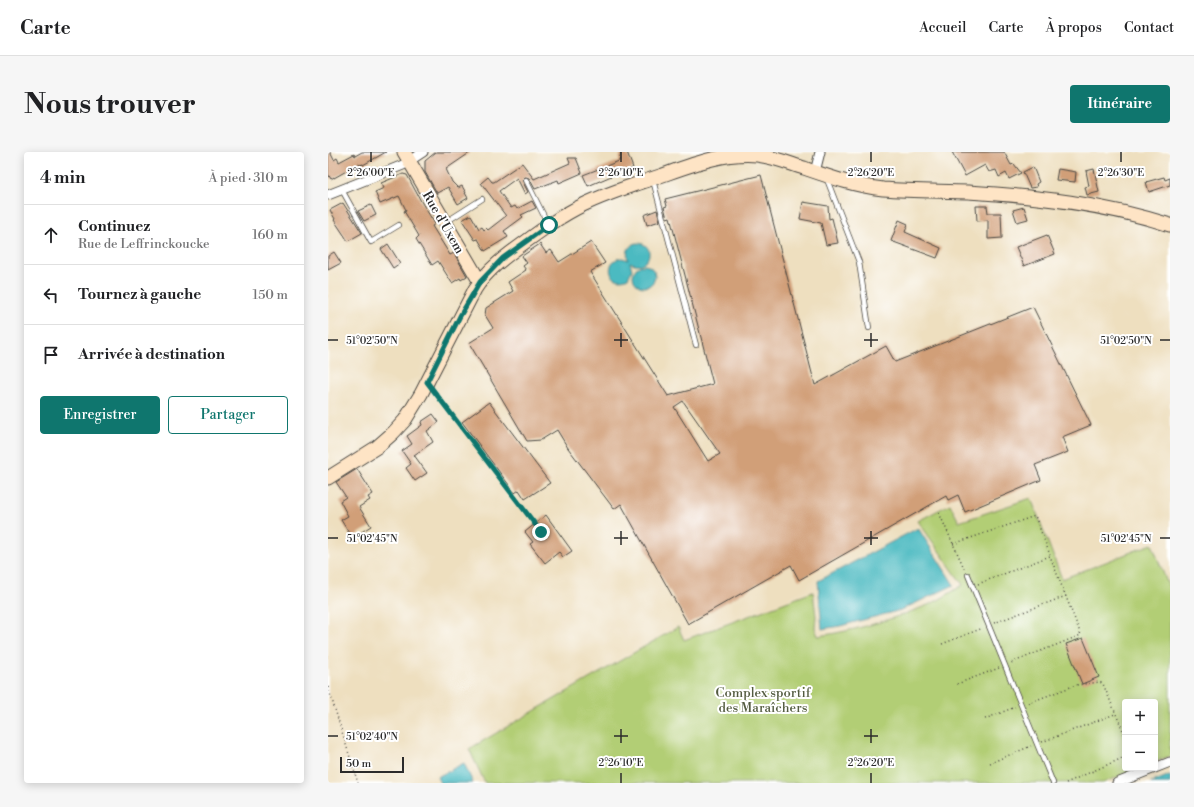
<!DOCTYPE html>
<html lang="fr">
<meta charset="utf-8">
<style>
body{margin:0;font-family:"Libre Bodoni",serif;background:#f6f6f6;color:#202124}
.controls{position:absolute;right:12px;bottom:12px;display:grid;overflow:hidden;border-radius:4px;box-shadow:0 2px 10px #0003}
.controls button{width:36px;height:36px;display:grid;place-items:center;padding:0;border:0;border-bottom:1px solid #e0e0e0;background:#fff;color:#202124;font:20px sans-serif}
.scale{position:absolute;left:12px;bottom:10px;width:64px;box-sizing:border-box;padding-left:4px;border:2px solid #2b2b2b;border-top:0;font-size:11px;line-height:14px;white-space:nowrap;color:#2b2b2b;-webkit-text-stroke:3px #fff;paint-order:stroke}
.stop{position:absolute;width:12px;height:12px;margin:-9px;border:3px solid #0f766e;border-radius:50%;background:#fff}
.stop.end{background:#0f766e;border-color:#fff;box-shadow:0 1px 4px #0008}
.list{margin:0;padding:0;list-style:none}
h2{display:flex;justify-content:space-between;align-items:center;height:52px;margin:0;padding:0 16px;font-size:17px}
h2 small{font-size:13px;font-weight:400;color:#757577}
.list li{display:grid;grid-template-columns:26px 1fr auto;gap:12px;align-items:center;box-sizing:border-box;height:60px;padding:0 16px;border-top:1px solid #e0e0e0}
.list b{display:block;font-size:15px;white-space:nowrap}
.list p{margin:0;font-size:13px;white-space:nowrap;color:#757577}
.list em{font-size:13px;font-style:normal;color:#757577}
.actions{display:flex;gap:8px;padding:12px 16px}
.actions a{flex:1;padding:9px 0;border:1px solid #0f766e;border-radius:4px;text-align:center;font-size:14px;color:#0f766e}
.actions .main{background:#0f766e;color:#fff}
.icon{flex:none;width:22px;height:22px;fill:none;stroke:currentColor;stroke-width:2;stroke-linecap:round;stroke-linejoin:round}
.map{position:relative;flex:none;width:842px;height:631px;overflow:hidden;border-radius:4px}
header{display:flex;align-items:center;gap:24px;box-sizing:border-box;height:56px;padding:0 20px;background:#fff;border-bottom:1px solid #e0e0e0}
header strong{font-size:19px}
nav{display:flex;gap:22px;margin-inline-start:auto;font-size:14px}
.intro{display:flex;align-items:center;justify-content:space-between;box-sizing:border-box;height:96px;padding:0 24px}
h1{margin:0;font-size:28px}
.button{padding:10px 18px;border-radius:4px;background:#0f766e;color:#fff;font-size:14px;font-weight:700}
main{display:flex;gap:24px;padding:0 24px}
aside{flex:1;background:#fff;border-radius:4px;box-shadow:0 2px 10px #0003}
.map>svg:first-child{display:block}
.green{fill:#b2ce74;stroke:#6e7c50}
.water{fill:#4bbac1;stroke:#3b7276}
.building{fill:#d19f78;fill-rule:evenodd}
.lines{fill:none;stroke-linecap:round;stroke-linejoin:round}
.lane-casing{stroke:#484641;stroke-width:6}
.street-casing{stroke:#484641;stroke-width:11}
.secondary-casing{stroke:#484641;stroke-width:15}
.path{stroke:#484641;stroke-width:1.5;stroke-dasharray:1 3;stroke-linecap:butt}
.lane{stroke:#fff;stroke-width:4.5}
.street{stroke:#fff;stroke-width:9}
.secondary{stroke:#fee4c5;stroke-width:13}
.route{stroke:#0f766e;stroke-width:5}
.ticks{fill:none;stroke:#2b2b2b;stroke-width:1.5}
.labels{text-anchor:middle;stroke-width:4;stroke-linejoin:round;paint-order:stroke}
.street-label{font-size:13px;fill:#2b2b2b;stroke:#fff}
.park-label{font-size:13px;fill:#545c41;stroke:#fff}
.ticks-label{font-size:10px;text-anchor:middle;fill:#2b2b2b;stroke:#fff;stroke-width:4;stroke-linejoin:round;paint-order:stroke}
</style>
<header>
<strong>Carte</strong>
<nav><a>Accueil</a><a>Carte</a><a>À propos</a><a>Contact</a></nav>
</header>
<div class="intro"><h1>Nous trouver</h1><a class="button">Itinéraire</a></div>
<main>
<aside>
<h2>4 min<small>À pied · 310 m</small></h2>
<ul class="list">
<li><svg class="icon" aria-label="ahead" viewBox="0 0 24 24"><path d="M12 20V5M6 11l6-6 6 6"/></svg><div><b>Continuez</b><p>Rue de Leffrinckoucke</p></div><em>160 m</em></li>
<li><svg class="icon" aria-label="left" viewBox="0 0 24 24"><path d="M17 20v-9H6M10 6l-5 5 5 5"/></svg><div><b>Tournez à gauche</b></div><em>150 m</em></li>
<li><svg class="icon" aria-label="arrive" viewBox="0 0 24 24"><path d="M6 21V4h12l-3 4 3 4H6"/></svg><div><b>Arrivée à destination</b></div></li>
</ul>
<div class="actions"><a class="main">Enregistrer</a><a>Partager</a></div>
</aside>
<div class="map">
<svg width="842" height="631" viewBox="0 0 842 631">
<rect width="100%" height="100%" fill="#fff"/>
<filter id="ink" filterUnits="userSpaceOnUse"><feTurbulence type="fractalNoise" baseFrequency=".025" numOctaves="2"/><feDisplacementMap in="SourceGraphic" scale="8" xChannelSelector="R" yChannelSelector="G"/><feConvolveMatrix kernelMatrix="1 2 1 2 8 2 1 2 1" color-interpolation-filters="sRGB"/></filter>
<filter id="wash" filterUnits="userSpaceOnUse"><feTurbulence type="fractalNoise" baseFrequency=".012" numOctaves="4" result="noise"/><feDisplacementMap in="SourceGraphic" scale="16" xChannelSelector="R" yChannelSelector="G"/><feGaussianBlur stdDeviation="0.9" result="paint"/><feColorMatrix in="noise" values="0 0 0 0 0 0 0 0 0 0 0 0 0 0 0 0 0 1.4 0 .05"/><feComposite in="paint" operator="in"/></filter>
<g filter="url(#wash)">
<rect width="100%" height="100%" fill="#eedfbf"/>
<!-- green -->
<path class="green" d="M703,346L734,427L824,392L842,438V604L827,610V550H797V616H812L775,631H157L141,597L350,475L356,488L485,440L488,464L487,476L490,484C526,479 562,468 595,455C609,450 623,440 635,433L590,369L622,352L631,370Z"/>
<!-- water -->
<path class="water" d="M309,91C330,91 321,121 302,110L304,118L300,126C289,132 278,123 284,111C289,105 294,105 300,108C298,100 300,93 309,91Z
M305 124a11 11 0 1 1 22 0a11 11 0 1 1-22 0Z
M590,376L626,433L573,458L512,474L494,477L490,429Z
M136,611L145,631H112L109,625Z
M842,623V631H822Z"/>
<g id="blocks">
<!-- building -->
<path class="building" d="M0,0H2L6,8L9,6L11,10L26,2L27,4L34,0H58L35,13V12L32,13L31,12L6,26V25L3,27L0,22Z
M108,0H143L118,17L124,30L130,36L134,34L138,41H137L140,46L130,52L120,35L109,41L97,20V9Z
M293,0H299L305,16L296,20L295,19L260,34L255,23L291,9Z
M624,0H676L683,13L686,12L693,21L681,27L678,21L671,25L668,18L661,20L657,13L637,24Z
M240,6H248L254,21L231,31L230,28L207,37L201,26L197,25L194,28L200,40L197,42L189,26L171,39L183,56L187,54L189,57L204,49L208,56L193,63L195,65L176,79L180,85L157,99L150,87L147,88L134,68L143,63L151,77L154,75L156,78L158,76L160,78L178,64L153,31L160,25L164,30H166L194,11L206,27L242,11Z
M705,15L711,30L708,32L709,35L702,36L695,20Z
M730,17L748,20L747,30L728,28Z
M766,17L771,40L759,43L757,35L761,34L758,19Z
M75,22L79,23L94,51L107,72L104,74L122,103L126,101L139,124L133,128L132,126L124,131L110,109L104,113L88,87L91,84L76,59L78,58L71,44L52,52L47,40L56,36L53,31Z
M433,23L487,233L558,194L567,210L705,155L763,273L734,285L740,300L707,313L713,328L637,360L630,343L620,348L618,344L471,428L463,413L360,472L293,352L286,357L240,296L229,278L213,288L199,289L141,191L165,176L157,163L158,156L185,139L180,130L198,118L195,114L199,111L194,104L212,92L218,101L223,98L231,110L263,90L277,111L262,120L340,244L385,232L342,65L339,66L336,55L339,54L337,47ZM355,249L392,302L380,309L346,255Z
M836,25L837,28L842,26V33L821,40L818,30Z
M475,50L500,54L501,67L504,66L510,91L498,93L493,71L472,67Z
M15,51L34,81L20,89L6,68L7,67L2,58Z
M43,53L48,63L36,69L30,59Z
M648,54H659L660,61H673L674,86L660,87V68L649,69Z
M696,55L700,67L689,70L685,58Z
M329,58L332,69L319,73L316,63Z
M571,68L580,72L577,80L613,96L609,106L563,89Z
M719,83L727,102L696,114L688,95Z
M60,92L72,111L65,116L53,97Z
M6,100L13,111L0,118V104Z
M161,250L222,331L197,347L191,338L187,341L134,270Z
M105,262L111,270L99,279L105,290L86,303L99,321L87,329L78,316L83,312L74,299L84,292L79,284L94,273L93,270Z
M29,317L45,342L40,345L42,348L31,355L43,374L24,386L13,368L20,364L12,349L18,345L8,330Z
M218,363L244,399L235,405L231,400L217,411L202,392L205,390L197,380Z
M755,486L771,525L754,532L738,492Z"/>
</g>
</g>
<g filter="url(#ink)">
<use href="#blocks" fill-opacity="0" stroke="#484641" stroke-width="1"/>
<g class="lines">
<!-- lane casing -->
<g class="lane-casing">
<path id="lane" d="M498,25L531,110L541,176
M198,28L220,72
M325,28L368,193
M14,38L43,90L71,73
M118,70L154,47
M640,423L725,631"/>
</g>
<!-- street casing -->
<g class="street-casing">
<path id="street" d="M487,20L492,0
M0,43L75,13L95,0
M789,631L842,610"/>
</g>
<!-- secondary casing -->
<g class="secondary-casing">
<path id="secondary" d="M76,0L152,130
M0,326L49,295L65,281L77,268L93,242L147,137C159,118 178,104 196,91C215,77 234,63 255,53C279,41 306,33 332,24C363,13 395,0 429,3C445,5 460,11 476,16C502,25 527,34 555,37C583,39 612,39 640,40C708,44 777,52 842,73"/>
</g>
<!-- path -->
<path class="path" d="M107,240L213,380
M611,361L637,418
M625,392L707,364L722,403
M650,432L722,404L753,483L683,511
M666,471L738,444
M614,492L655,476
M629,532L671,516
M0,535L30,631
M700,551L748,533L772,530L775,532L797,583
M657,567L687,555
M714,590L787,562
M662,611L703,594
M738,631L797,605"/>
<!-- lane -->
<use href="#lane" class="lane"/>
<!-- street -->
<use href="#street" class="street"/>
<!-- secondary -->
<use href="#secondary" class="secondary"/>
</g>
</g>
<g class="lines" filter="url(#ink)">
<!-- route -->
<path class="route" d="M213,380L99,230L132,164L152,130L175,106L221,73"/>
</g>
<!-- ticks -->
<path class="ticks" d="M43,0V10M293,0V10M543,0V10M793,0V10M293,181V195M543,181V195M0,188H10M286,188H300M536,188H550M832,188H842M293,379V393M543,379V393M0,386H10M286,386H300M536,386H550M832,386H842M293,577V591M543,577V591M0,584H10M286,584H300M536,584H550M293,621V631M543,621V631"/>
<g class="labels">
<!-- street labels -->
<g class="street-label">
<text transform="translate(116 70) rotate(60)" y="5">Rue d'Uxem</text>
</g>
<!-- park labels -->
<g class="park-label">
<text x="435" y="545">Complex sportif<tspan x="435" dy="15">des Maraîchers</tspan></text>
</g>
</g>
<g class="ticks-label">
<text x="43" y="24">2°26'00"E</text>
<text x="293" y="24">2°26'10"E</text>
<text x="543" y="24">2°26'20"E</text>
<text x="793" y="24">2°26'30"E</text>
<text x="44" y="192">51°02'50"N</text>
<text x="798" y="192">51°02'50"N</text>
<text x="44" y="390">51°02'45"N</text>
<text x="798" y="390">51°02'45"N</text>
<text x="44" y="588">51°02'40"N</text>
<text x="293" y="614">2°26'10"E</text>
<text x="543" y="614">2°26'20"E</text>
</g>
</svg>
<div class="controls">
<button>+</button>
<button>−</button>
</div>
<div class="scale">50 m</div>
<div class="stop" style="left:221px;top:73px"></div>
<div class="stop end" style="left:213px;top:380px"></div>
</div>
</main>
